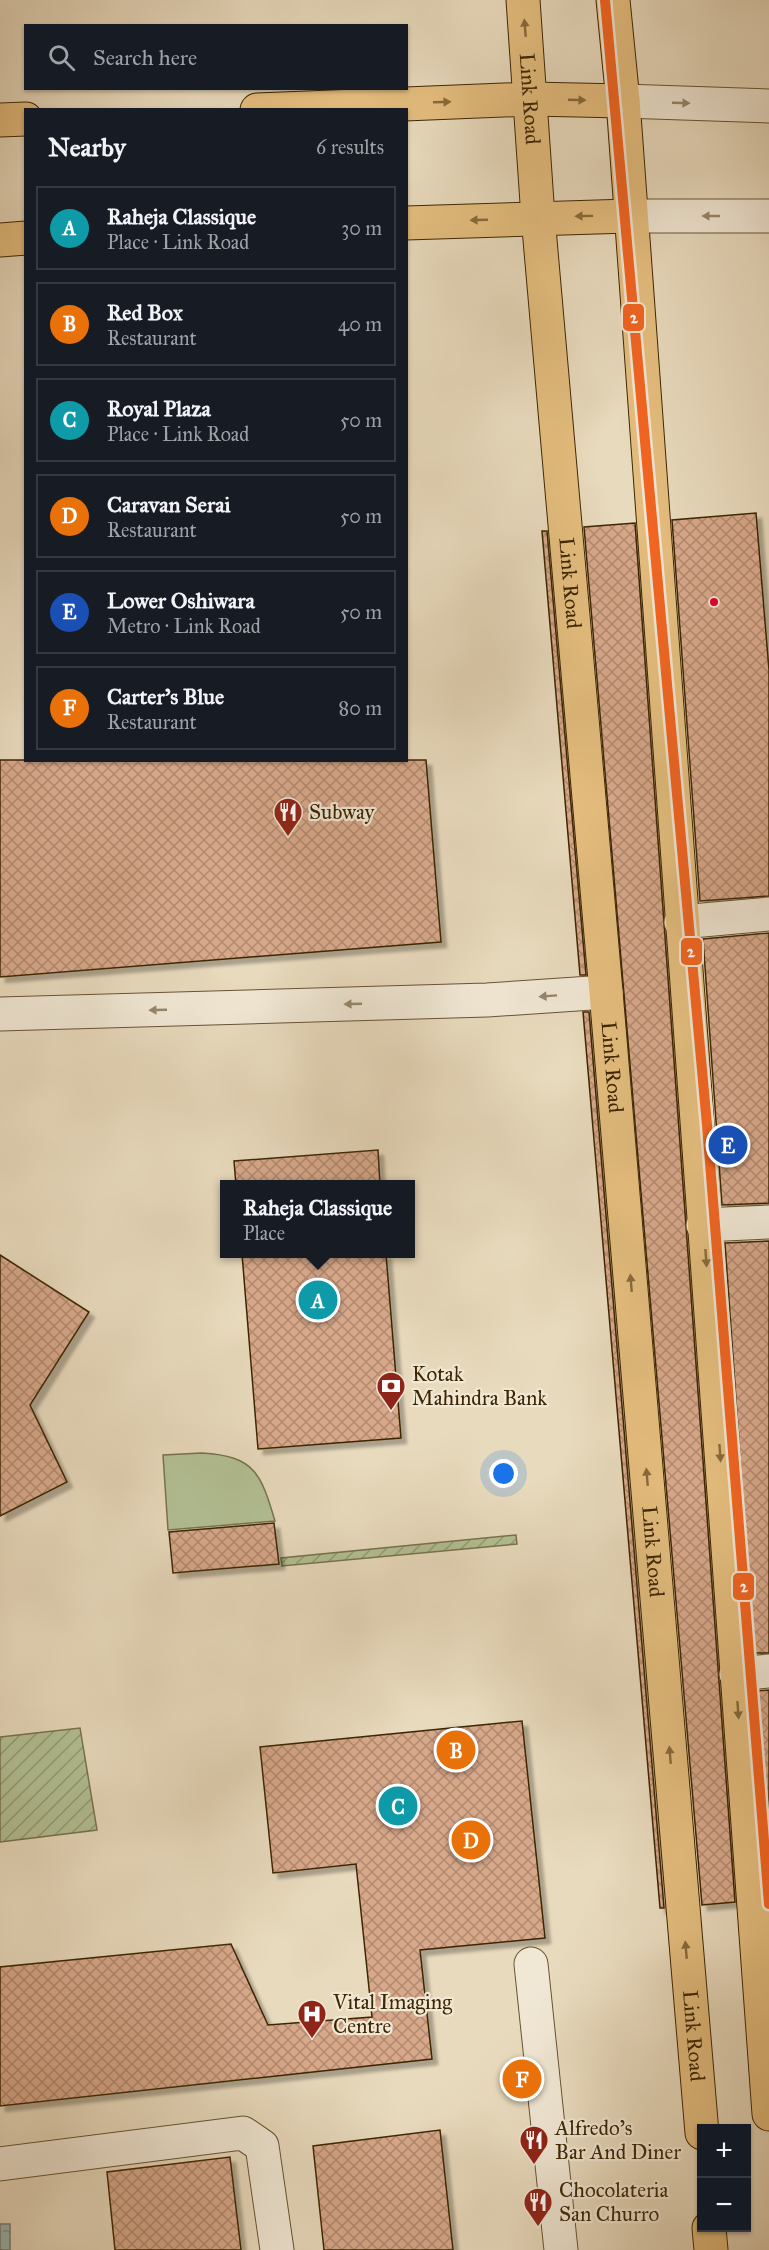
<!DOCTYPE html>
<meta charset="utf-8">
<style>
body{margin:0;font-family:"IM FELL Great Primer",serif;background:#20242c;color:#f1f3f6}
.controls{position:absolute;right:18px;bottom:18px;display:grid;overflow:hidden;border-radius:0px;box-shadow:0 2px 4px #0004}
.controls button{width:54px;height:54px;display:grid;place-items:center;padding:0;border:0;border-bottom:2px solid #363941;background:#171b24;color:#f1f3f6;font:30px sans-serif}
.you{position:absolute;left:504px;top:1474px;width:21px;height:21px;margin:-15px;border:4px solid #fff;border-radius:50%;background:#1a73e8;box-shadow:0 0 0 9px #1a73e833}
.badge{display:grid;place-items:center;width:39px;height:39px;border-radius:50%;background:#0f766e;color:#fff;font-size:20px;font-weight:700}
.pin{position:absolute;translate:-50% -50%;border:3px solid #fff;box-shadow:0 2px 6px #0006}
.popup{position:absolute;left:220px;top:1180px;width:195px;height:78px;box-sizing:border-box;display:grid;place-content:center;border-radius:0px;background:#171b24;filter:drop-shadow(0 2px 4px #0005);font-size:20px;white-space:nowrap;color:#9ea1a6}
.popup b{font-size:22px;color:#f1f3f6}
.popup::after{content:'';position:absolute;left:50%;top:100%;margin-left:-12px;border:12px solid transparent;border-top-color:#171b24}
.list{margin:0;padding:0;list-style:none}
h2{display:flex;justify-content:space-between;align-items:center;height:78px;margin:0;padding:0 24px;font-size:26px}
h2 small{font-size:20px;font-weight:400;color:#9ea1a6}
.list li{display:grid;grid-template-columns:39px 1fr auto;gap:18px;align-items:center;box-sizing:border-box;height:84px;margin:0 12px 12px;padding:0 12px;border:2px solid #363941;border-radius:0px}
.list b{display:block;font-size:22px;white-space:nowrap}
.list p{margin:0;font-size:20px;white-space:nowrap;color:#9ea1a6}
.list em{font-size:20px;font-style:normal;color:#9ea1a6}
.icon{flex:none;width:33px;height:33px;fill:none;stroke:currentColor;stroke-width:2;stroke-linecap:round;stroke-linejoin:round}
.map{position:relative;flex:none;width:769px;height:2250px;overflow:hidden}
.search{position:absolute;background:#171b24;box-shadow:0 2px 4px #0004;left:24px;top:24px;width:384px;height:66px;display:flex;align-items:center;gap:15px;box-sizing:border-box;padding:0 21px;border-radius:0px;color:#9ea1a6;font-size:22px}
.panel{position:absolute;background:#171b24;box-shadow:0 2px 4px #0004;left:24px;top:108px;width:384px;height:654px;border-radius:0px}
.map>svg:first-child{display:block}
.park{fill:#b2c094;stroke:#78734c;stroke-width:1.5}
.garden{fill:url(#garden-furrows);stroke:#78734c;stroke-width:1.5}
.water{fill:url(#water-ripples);stroke:#747e70;stroke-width:1.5}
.building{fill:url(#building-cross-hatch);stroke:#3d2603;stroke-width:1.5;filter:url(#shadow)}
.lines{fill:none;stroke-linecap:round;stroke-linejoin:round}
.minor-casing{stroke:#685332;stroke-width:35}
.major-casing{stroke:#3d2603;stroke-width:35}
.minor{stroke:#f0e7d4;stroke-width:33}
.major{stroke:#e4bd7e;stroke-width:33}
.metro-1-casing{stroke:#f0e7d4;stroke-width:15}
.metro-1{stroke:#f26522;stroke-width:10}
.oneway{fill:#886a3a}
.oneway2{fill:#96866c}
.bus-dot{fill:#e4002b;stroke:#f0e7d4;stroke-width:2}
.labels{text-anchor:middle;stroke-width:4.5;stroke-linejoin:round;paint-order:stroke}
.street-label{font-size:21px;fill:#3d2603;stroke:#f0e7d4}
.poi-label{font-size:21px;fill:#3d2603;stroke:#f0e7d4;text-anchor:start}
.line-badge{stroke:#f0e7d4;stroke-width:2}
.badge-label{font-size:16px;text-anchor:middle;font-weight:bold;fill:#fff}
</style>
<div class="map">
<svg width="769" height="2250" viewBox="0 0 769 2250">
<defs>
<pattern id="garden-furrows" width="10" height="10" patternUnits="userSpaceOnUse" patternTransform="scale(1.5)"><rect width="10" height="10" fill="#b2c094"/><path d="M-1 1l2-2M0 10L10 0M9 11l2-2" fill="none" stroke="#929c77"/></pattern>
<pattern id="water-ripples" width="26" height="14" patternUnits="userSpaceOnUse" patternTransform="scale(1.5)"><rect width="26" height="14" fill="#99b9b9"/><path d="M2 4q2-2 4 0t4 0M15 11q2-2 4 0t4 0" fill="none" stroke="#7e9694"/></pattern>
<pattern id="building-cross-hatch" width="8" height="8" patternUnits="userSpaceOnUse" patternTransform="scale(1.5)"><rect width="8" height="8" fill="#d8a88a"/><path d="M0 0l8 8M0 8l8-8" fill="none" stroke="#b0896f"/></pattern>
<filter id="shadow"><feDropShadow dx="5.5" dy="5.5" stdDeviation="1.5" flood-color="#0004"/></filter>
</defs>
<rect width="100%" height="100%" fill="#e8dabd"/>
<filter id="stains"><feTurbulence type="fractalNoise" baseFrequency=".00333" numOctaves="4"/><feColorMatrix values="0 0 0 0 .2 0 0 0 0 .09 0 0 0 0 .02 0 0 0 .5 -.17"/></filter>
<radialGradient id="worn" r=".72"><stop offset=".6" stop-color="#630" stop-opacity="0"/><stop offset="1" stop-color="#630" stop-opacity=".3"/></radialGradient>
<!-- park -->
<path class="park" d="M202,1453C255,1456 261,1474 275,1521L168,1530L163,1455Z"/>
<!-- garden -->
<path class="garden" d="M516,1535L517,1544L282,1566L281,1558Z
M80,1728L97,1830L0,1842V1737Z"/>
<!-- water -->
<path class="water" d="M0,2224H10V2250H0Z"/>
<!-- building -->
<path class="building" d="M756,513L769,670V896L700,901L672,520Z
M635,523L735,1902L702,1905L584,527Z
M542,531H547L586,975H580Z
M0,760H426L441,942L0,977Z
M769,933V1203L722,1205L703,939Z
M583,1012H589L664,1908H660Z
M378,1150L380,1185H236L234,1161Z
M769,1241V1653H754L725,1243Z
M242,1254H386L401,1438L258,1449Z
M0,1255L89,1312L30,1405L67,1482L0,1516Z
M274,1523L279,1564L173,1573L169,1532Z
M769,1690V1855L757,1691Z
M522,1721L545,1938L420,1950L432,2059L0,2106V1967L231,1944L268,2025L372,2017L356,1864L273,1873L260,1747Z
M440,2130L453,2250H324L313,2146Z
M230,2157L241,2250H115L107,2172Z"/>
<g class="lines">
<!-- minor casing -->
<g class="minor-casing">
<path id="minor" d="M623,101L769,106
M629,216H769
M681,922L769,914
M0,1014L487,1000L606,992
M703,1225L769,1222
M736,1674L769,1671
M531,1964L561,2250
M0,2164L243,2133L262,2146L277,2250"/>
</g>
<!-- major casing -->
<g class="major-casing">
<g id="major">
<path id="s1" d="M523,0L538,217L606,992L702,2133"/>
<path d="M613,0L623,101L769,2114"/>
<path d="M257,110L531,99L623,101"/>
<path d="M0,120L26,119"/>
<path d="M406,223L629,216"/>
<path d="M0,240L26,238"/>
<path d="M709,2228L711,2250"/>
</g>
</g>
<!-- minor -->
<use href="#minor" class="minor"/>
<!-- major -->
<use href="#major" class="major"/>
<!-- metro-1 casing -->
<g class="metro-1-casing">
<path id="metro-1" d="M605,0L707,1125L769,1904"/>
</g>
<!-- metro-1 -->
<use href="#metro-1" class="metro-1"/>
</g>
<!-- one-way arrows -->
<defs><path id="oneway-solid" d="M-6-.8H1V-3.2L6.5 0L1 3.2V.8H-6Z" transform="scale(1.5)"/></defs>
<g class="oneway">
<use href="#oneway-solid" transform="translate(525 28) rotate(-95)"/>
<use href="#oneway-solid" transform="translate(577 100) rotate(2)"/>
<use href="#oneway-solid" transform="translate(442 102) rotate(-2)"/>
<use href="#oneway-solid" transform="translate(584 216) rotate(179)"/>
<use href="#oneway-solid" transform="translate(479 220) rotate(178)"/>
<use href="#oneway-solid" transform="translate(706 1258) rotate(86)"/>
<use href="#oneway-solid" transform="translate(631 1283) rotate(-95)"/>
<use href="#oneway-solid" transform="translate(720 1453) rotate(86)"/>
<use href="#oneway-solid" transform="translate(647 1477) rotate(-95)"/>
<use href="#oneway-solid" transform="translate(738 1710) rotate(86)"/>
<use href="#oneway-solid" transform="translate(670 1755) rotate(-95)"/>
<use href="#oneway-solid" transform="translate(686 1950) rotate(-95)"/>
</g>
<g class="oneway2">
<use href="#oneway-solid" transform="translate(681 103) rotate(2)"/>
<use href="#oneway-solid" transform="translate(711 216) rotate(-180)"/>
<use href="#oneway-solid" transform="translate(548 996) rotate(176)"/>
<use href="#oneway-solid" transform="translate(353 1004) rotate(178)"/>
<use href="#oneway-solid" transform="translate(158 1010) rotate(178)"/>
</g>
<!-- icons -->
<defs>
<g id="restaurant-pin" transform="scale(1.5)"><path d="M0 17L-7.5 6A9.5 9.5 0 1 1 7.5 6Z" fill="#8f2418" stroke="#f0e7d4"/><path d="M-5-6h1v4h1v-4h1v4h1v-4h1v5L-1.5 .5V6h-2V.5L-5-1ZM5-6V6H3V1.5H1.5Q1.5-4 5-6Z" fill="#fff"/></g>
<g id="bank-pin" transform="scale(1.5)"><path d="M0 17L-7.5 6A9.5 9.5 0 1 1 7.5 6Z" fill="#8f2418" stroke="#f0e7d4"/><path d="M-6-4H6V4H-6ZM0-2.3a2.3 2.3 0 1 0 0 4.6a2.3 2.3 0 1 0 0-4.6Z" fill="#fff"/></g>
<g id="hospital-pin" transform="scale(1.5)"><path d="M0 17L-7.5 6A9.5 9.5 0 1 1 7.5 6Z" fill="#8f2418" stroke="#f0e7d4"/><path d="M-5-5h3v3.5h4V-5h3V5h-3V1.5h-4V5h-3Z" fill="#fff"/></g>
</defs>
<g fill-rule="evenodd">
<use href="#restaurant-pin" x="288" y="812"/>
<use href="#bank-pin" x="391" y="1386"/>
<use href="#hospital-pin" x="312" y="2014"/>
<use href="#restaurant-pin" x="534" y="2140"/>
<use href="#restaurant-pin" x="538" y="2202"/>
</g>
<!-- markers -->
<circle class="bus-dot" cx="714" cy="602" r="5"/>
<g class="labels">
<!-- street labels -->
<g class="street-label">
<text dy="7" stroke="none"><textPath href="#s1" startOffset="99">Link Road</textPath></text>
<text dy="7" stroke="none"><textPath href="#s1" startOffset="585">Link Road</textPath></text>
<text dy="7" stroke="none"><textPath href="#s1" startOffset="1071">Link Road</textPath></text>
<text dy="7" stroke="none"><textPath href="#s1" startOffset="1557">Link Road</textPath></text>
<text dy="7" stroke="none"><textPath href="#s1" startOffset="2043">Link Road</textPath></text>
</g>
<!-- poi labels -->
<g class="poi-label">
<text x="309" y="819">Subway</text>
<text x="412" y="1381">Kotak<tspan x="412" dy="24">Mahindra Bank</tspan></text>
<text x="333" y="2009">Vital Imaging<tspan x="333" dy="24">Centre</tspan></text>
<text x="555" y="2135">Alfredo's<tspan x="555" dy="24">Bar And Diner</tspan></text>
<text x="559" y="2197">Chocolateria<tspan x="559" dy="24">San Churro</tspan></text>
</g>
</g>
<g class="line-badge">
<rect x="622" y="303" width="23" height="29" rx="6" fill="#f26522"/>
<rect x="680" y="937" width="23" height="29" rx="6" fill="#f26522"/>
<rect x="732" y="1572" width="23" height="29" rx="6" fill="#f26522"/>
</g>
<g class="badge-label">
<text x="634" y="323">2</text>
<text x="691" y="957">2</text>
<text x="744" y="1592">2</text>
</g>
<rect width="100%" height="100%" filter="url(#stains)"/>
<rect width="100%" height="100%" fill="url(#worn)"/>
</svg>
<div class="controls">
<button>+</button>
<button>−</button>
</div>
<div class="you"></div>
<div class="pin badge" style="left:318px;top:1300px;background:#0f9aa8">A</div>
<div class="popup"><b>Raheja Classique</b>Place</div>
<div class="pin badge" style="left:456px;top:1750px;background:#e8710a">B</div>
<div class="pin badge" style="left:398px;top:1806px;background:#0f9aa8">C</div>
<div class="pin badge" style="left:471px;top:1840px;background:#e8710a">D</div>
<div class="pin badge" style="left:728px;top:1145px;background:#1a4fb4">E</div>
<div class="pin badge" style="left:522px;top:2079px;background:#e8710a">F</div>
<div class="search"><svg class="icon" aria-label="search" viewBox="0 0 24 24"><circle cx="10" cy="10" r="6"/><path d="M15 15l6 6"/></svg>Search here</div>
<section class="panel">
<h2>Nearby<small>6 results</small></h2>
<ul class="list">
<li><span class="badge" style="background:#0f9aa8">A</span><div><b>Raheja Classique</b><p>Place · Link Road</p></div><em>30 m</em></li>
<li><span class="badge" style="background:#e8710a">B</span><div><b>Red Box</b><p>Restaurant</p></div><em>40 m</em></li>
<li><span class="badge" style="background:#0f9aa8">C</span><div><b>Royal Plaza</b><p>Place · Link Road</p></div><em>50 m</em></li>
<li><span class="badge" style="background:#e8710a">D</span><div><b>Caravan Serai</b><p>Restaurant</p></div><em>50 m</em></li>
<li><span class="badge" style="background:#1a4fb4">E</span><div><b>Lower Oshiwara</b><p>Metro · Link Road</p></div><em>50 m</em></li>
<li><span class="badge" style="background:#e8710a">F</span><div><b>Carter's Blue</b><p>Restaurant</p></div><em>80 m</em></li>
</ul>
</section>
</div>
